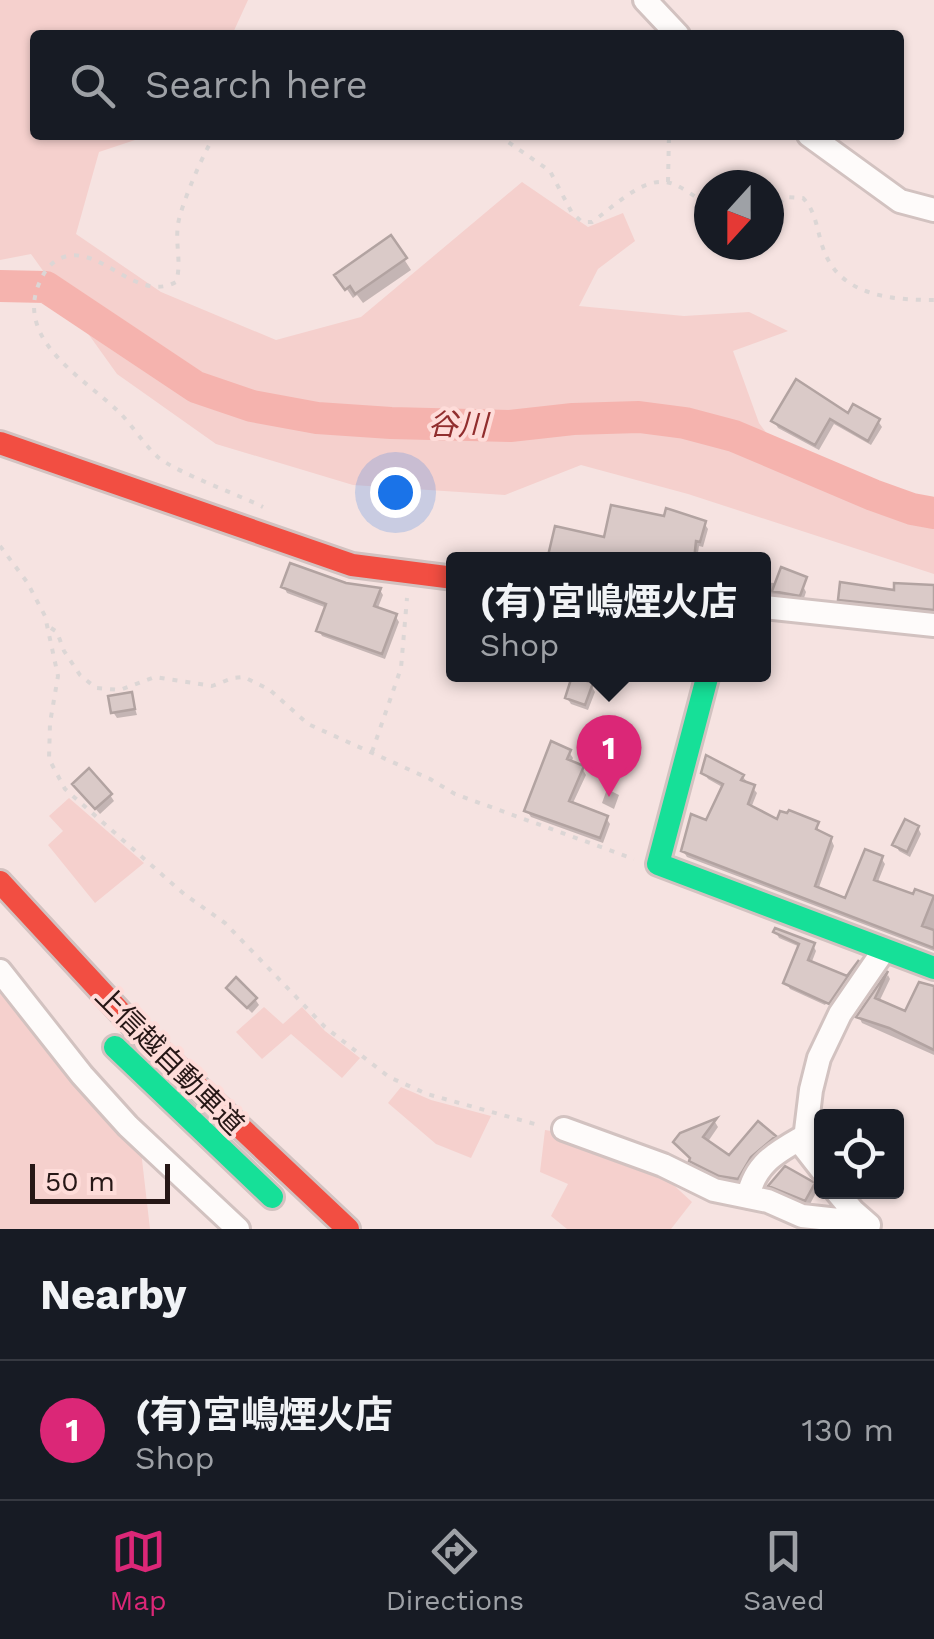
<!DOCTYPE html>
<meta charset="utf-8">
<style>
body{margin:0;font-family:"Work Sans","Noto Sans JP",sans-serif;background:#20242c;color:#f1f3f6}
.controls{position:absolute;right:30px;bottom:30px;display:grid;overflow:hidden;border-radius:10px;box-shadow:0 2px 8px #0004}
.controls button{width:90px;height:90px;display:grid;place-items:center;padding:0;border:0;border-bottom:2px solid #363941;background:#171b24;color:#f1f3f6;font:50px sans-serif}
.compass{position:absolute;left:694px;top:170px;width:90px;height:90px;border-radius:50%;background:#171b24;box-shadow:0 2px 8px #0004;rotate:201deg}
.scale{position:absolute;left:30px;bottom:25px;width:140px;box-sizing:border-box;padding-left:10px;border:5px solid #261716;border-top:0;font-size:28px;line-height:35px;white-space:nowrap;color:#261716;-webkit-text-stroke:8px #fedcd9;paint-order:stroke}
.you{position:absolute;left:395px;top:492px;width:35px;height:35px;margin:-25px;border:8px solid #fff;border-radius:50%;background:#1a73e8;box-shadow:0 0 0 15px #1a73e833}
.badge{display:grid;place-items:center;width:65px;height:65px;border-radius:50%;background:#db2777;color:#fff;font-size:32px;font-weight:700}
.pin{position:absolute;translate:-50% -82px;filter:drop-shadow(0 2px 5px #0008)}
.pin::after{content:'';position:absolute;top:52px;width:35px;height:30px;background:inherit;clip-path:polygon(0 0,100% 0,50% 100%)}
.popup{position:absolute;left:446px;top:552px;width:325px;height:130px;box-sizing:border-box;display:grid;place-content:center;border-radius:10px;background:#171b24;filter:drop-shadow(0 2px 8px #0005);font-size:32px;white-space:nowrap;color:#9ea1a6}
.popup b{font-size:38px;color:#f1f3f6}
.popup::after{content:'';position:absolute;left:50%;top:100%;margin-left:-20px;border:20px solid transparent;border-top-color:#171b24}
.list{margin:0;padding:0;list-style:none}
h2{display:flex;justify-content:space-between;align-items:center;height:130px;margin:0;padding:0 40px;font-size:42px}
h2 small{font-size:32px;font-weight:400;color:#9ea1a6}
.list li{display:grid;grid-template-columns:65px 1fr auto;gap:30px;align-items:center;box-sizing:border-box;height:140px;padding:0 40px;border-top:2px solid #363941}
.list b{display:block;font-size:38px;white-space:nowrap}
.list p{margin:0;font-size:32px;white-space:nowrap;color:#9ea1a6}
.list em{font-size:32px;font-style:normal;color:#9ea1a6}
.icon{flex:none;width:55px;height:55px;fill:none;stroke:currentColor;stroke-width:2;stroke-linecap:round;stroke-linejoin:round}
.map{position:relative;flex:none;width:934px;height:1229px;overflow:hidden}
.search{position:absolute;background:#171b24;box-shadow:0 2px 8px #0004;left:30px;right:30px;top:30px;height:110px;display:flex;align-items:center;gap:25px;box-sizing:border-box;padding:0 35px;border-radius:10px;color:#9ea1a6;font-size:38px}
.sheet{height:270px;background:#171b24}
nav{display:flex;justify-content:space-around;align-items:center;box-sizing:border-box;height:140px;border-top:2px solid #363941;background:#171b24;font-size:28px;color:#9ea1a6}
nav a{display:grid;justify-items:center;gap:5px}
nav .on{color:#db2777}
.map>svg:first-child{display:block}
.green{fill:#f5d0cd}
.shadow{fill:#0003}
.lines{fill:none;stroke-linecap:round;stroke-linejoin:round}
.river{stroke:#f5b3ae;stroke-width:32}
.building{fill:#dacac8;stroke:#b2a3a1;stroke-width:2.5}
.street-casing{stroke:#d2c2c0;stroke-width:28}
.fast-casing{stroke:#d2c2c0;stroke-width:28}
.jam-casing{stroke:#d2c2c0;stroke-width:28}
.path{stroke:#dcd6d5;stroke-width:4;stroke-dasharray:5 8;stroke-linecap:butt}
.street{stroke:#fefbfa;stroke-width:22}
.fast{stroke:#16e098;stroke-width:22}
.jam{stroke:#f24e42;stroke-width:22}
.labels{text-anchor:middle;stroke-width:8;stroke-linejoin:round;paint-order:stroke}
.street-label{font-size:28px;fill:#261716;stroke:#fedcd9}
.water-label{font-size:30px;font-style:italic;fill:#912e2e;stroke:#fedcd9}
</style>
<div class="map">
<svg width="934" height="1229" viewBox="0 0 934 1229">
<rect width="100%" height="100%" fill="#f6e3e1"/>
<!-- green -->
<path class="green" d="M0,0H248L232,35H35V135H150L99,152L76,234L161,292L276,340L361,317L522,182L588,227L623,213L635,241L598,269L579,306L684,316L749,312L788,331L733,351L759,423L800,478L879,511L934,523V574L688,494L581,465L505,495L353,485L216,444L117,374L31,254L0,260Z
M69,798L144,863L95,903L48,845L63,831L49,816Z
M0,988L91,1105L141,1151L150,1229H0Z
M264,1007L283,1024L302,1007L325,1031L360,1058L342,1078L291,1034L262,1059L236,1032Z
M401,1087L431,1100L491,1116L471,1158L436,1144L388,1103Z
M545,1130L563,1133L667,1179L692,1202L671,1229H567L551,1216L568,1184L540,1172Z"/>
<!-- shadow -->
<path class="shadow" d="M391,239L411,270L363,303L357,295L353,298L344,285Z
M849,416L878,421L882,427L871,445L834,424L819,450L778,428L774,421Z
M704,523L708,529L703,547L699,546L697,560H551Z
M764,582L803,586L806,592L803,601L782,599L764,592Z
M346,585L380,590L383,595L377,610L396,617L399,622L385,659L322,636L319,630L327,608L287,593L284,587Z
M934,588V615L844,606L840,599Z
M591,685L595,692L588,710L571,704L567,698Z
M131,696L137,715L117,718L113,712Z
M569,752L573,758L571,763L582,768L586,775L572,805L606,818L610,824L603,843L531,817L527,811Z
M704,773L742,776L757,793L751,808L779,822L817,824L819,833L831,839L834,846L818,890L846,901L881,858L885,864L877,884L914,898L916,892L934,899V951L687,857L683,851L707,823L724,788L708,779Z
M607,789L619,795L614,809L602,803Z
M79,790L110,795L114,801L100,814Z
M918,828L921,834L910,857L899,851L895,844Z
M776,932L813,945L816,951L811,964L843,978L825,1005L790,989L786,983L800,947L779,938Z
M859,964L861,968L832,1009L829,1007Z
M888,975L890,979L879,1002L907,1014L934,989V1055L862,1023L859,1017Z
M233,994L255,999L259,1005L252,1013Z
M715,1122L718,1127L707,1143L729,1158L774,1137L777,1143L741,1185L724,1181L695,1167L676,1142L681,1135Z
M813,1185L817,1191L809,1206L774,1192L771,1186Z"/>
<g class="lines">
<!-- river -->
<path class="river" d="M0,286L46,287L196,387L252,406L317,418L391,423L510,426L573,419L639,417L685,423L734,436L873,495L912,509L934,513"/>
</g>
<!-- building -->
<path class="building" d="M391,235L407,258L355,294L350,286L345,290L334,275Z
M796,379L848,413L853,404L880,419L868,441L830,419L815,445L771,421Z
M611,505L664,516L666,508L706,521L700,542L696,541L694,560H547L555,526L604,537Z
M290,563L346,583L381,588L374,606L397,614L382,654L316,631L326,604L281,587Z
M781,567L807,577L800,596L772,591Z
M840,582L894,590V583L934,585V610L838,600Z
M572,676L593,683L585,705L565,698Z
M132,692L135,709L111,713L108,696Z
M551,741L571,750L567,759L584,766L569,801L608,816L600,838L524,811Z
M706,755L744,775L741,780L755,785L748,804L777,819L780,811L787,813L789,810L819,822L816,829L832,837L815,886L845,898L865,849L883,856L874,880L913,894L915,889L934,896L922,926L934,930V948L681,851L691,814L706,820L723,784L701,773Z
M89,768L112,794L95,809L72,784Z
M905,819L919,826L907,852L892,845Z
M775,928L815,943L808,960L847,976L859,960L829,1004L783,983L799,944L773,932Z
M888,971L875,998L905,1011L919,982L934,986V1050L889,1028L856,1017Z
M236,977L257,998L247,1008L226,988Z
M717,1118L703,1137L729,1155L758,1121L776,1136L751,1157L738,1179L719,1176L689,1161L690,1158L673,1142L680,1133Z
M785,1166L815,1183L805,1201L768,1186Z"/>
<g class="lines">
<!-- street casing -->
<g class="street-casing">
<path id="street" d="M645,0L678,35
M809,135L900,201L934,210
M764,607L934,625
M0,971L82,1075L128,1126L238,1229
M564,1129L663,1165L714,1190L768,1201L802,1216L866,1223
M822,1170L804,1147L811,1090L819,1058L840,1014L884,950
M837,1192L853,1211L869,1225
M748,1197C755,1163 777,1152 805,1136"/>
</g>
<!-- fast casing -->
<g class="fast-casing">
<path id="fast" d="M708,674L658,864L934,968
M115,1047L272,1197"/>
</g>
<!-- jam casing -->
<g class="jam-casing">
<path id="jam" d="M0,443L352,565L454,578
M0,882L135,1028L348,1229"/>
</g>
<!-- path -->
<path class="path" d="M216,135C206,145 179,210 178,225C175,245 182,263 176,282C136,304 99,242 61,258C48,264 43,274 38,286C17,342 85,379 119,412C133,426 144,445 159,458C180,474 237,494 263,507
M498,135L550,171L572,213L582,222H592C611,209 640,179 665,182C679,183 697,199 709,206
M668,182L669,135
M769,212L786,197L803,198C816,211 817,231 823,248C839,296 891,300 934,300
M0,546L27,582L45,616L58,676L50,723L49,759L65,789L184,894L225,923L325,1027L389,1077L427,1094L542,1126
M51,628L57,632L64,651L80,675L96,688L120,690L155,677L212,686L233,678L244,677L270,690L308,724L430,779L455,794L634,859
M372,752L401,668L407,598"/>
<!-- street -->
<use href="#street" class="street"/>
<!-- fast -->
<use href="#fast" class="fast"/>
<!-- jam -->
<use href="#jam" class="jam"/>
</g>
<g class="labels">
<!-- street labels -->
<g class="street-label">
<text transform="translate(170 1060) rotate(45)" y="10">上信越自動車道</text>
</g>
<!-- water labels -->
<g class="water-label">
<text transform="translate(458 425) rotate(1)" y="10">谷川</text>
</g>
</g>
</svg>
<div class="controls">
<button><svg class="icon" aria-label="locate" viewBox="0 0 24 24"><circle cx="12" cy="12" r="6"/><path d="M12 2v4M12 18v4M2 12h4M18 12h4"/></svg></button>
</div>
<svg class="compass" viewBox="-18 -18 36 36"><path d="M0-13l5 13h-10z" fill="#e53935"/><path d="M0 13l5-13h-10z" fill="#9ea1a6"/></svg>
<div class="scale">50 m</div>
<div class="you"></div>
<div class="pin badge" style="left:609px;top:797px">1</div>
<div class="popup"><b>(有)宮嶋煙火店</b>Shop</div>
<div class="search"><svg class="icon" aria-label="search" viewBox="0 0 24 24"><circle cx="10" cy="10" r="6"/><path d="M15 15l6 6"/></svg>Search here</div>
</div>
<section class="sheet">
<h2>Nearby<small></small></h2>
<ul class="list">
<li><span class="badge">1</span><div><b>(有)宮嶋煙火店</b><p>Shop</p></div><em>130 m</em></li>
</ul>
</section>
<nav>
<a class="on"><svg class="icon" aria-label="map" viewBox="0 0 24 24"><path d="M3 6l6-2 6 2 6-2v14l-6 2-6-2-6 2zM9 4v14M15 6v14"/></svg>Map</a>
<a><svg class="icon" aria-label="directions" viewBox="0 0 24 24"><path d="M12 3l9 9-9 9-9-9zM9 14v-3h6M13 9l2 2-2 2"/></svg>Directions</a>
<a><svg class="icon" aria-label="saved" viewBox="0 0 24 24"><path d="M7 4h10v16l-5-4-5 4z"/></svg>Saved</a>
</nav>
